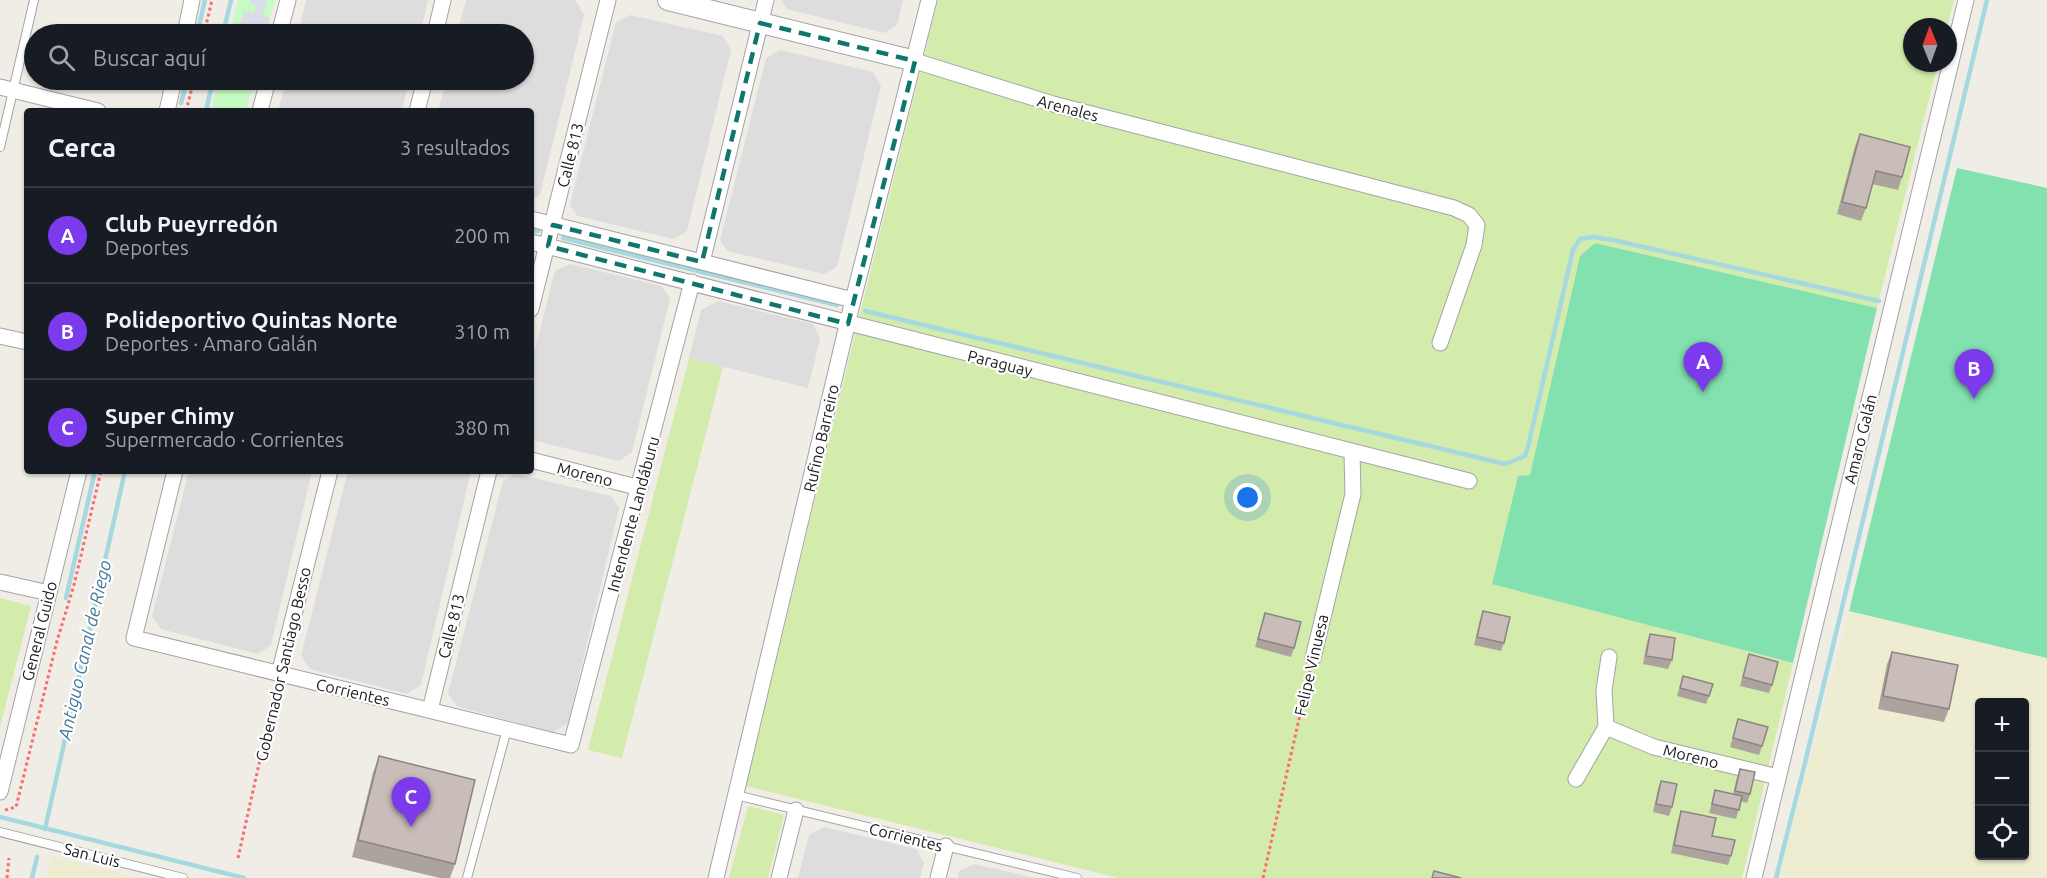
<!DOCTYPE html>
<html lang="es">
<meta charset="utf-8">
<style>
body{margin:0;font-family:Ubuntu,sans-serif;background:#20242c;color:#f1f3f6}
.controls{position:absolute;right:18px;bottom:18px;display:grid;overflow:hidden;border-radius:6px;box-shadow:0 2px 4px #0004}
.controls button{width:54px;height:54px;display:grid;place-items:center;padding:0;border:0;border-bottom:2px solid #363941;background:#171b24;color:#f1f3f6;font:30px sans-serif}
.compass{position:absolute;left:1903px;top:18px;width:54px;height:54px;border-radius:50%;background:#171b24;box-shadow:0 2px 4px #0004;rotate:359deg}
.you{position:absolute;left:1248px;top:498px;width:21px;height:21px;margin:-15px;border:4px solid #fff;border-radius:50%;background:#1a73e8;box-shadow:0 0 0 9px #1a73e833}
.badge{display:grid;place-items:center;width:39px;height:39px;border-radius:50%;background:#7c3aed;color:#fff;font-size:20px;font-weight:700}
.pin{position:absolute;translate:-50% -50px;filter:drop-shadow(0 2px 3px #0008)}
.pin::after{content:'';position:absolute;top:32px;width:21px;height:18px;background:inherit;clip-path:polygon(0 0,100% 0,50% 100%)}
.list{margin:0;padding:0;list-style:none}
h2{display:flex;justify-content:space-between;align-items:center;height:78px;margin:0;padding:0 24px;font-size:26px}
h2 small{font-size:20px;font-weight:400;color:#9ea1a6}
.list li{display:grid;grid-template-columns:39px 1fr auto;gap:18px;align-items:center;box-sizing:border-box;height:96px;padding:0 24px;border-top:2px solid #363941}
.list b{display:block;font-size:22px;white-space:nowrap}
.list p{margin:0;font-size:20px;white-space:nowrap;color:#9ea1a6}
.list em{font-size:20px;font-style:normal;color:#9ea1a6}
.icon{flex:none;width:33px;height:33px;fill:none;stroke:currentColor;stroke-width:2;stroke-linecap:round;stroke-linejoin:round}
.map{position:relative;flex:none;width:2047px;height:878px;overflow:hidden}
.search{position:absolute;background:#171b24;box-shadow:0 2px 4px #0004;left:24px;top:24px;width:510px;height:66px;display:flex;align-items:center;gap:15px;box-sizing:border-box;padding:0 21px;border-radius:33px;color:#9ea1a6;font-size:22px}
.panel{position:absolute;background:#171b24;box-shadow:0 2px 4px #0004;left:24px;top:108px;width:510px;height:366px;border-radius:6px}
.map>svg:first-child{display:block}
.residential{fill:#dedddd}
.farmland{fill:#efedd1;fill-rule:evenodd}
.grass{fill:#d3ebab}
.park{fill:#c6fbc3}
.pitch{fill:#83e1b0}
.plaza{fill:#dadce6}
.lines{fill:none;stroke-linecap:round;stroke-linejoin:round}
.stream{stroke:#a6d9df;stroke-width:4.5}
.service-casing{stroke:#a4a4a4;stroke-width:10}
.minor-casing{stroke:#a4a4a4;stroke-width:17}
.tertiary-casing{stroke:#a4a4a4;stroke-width:22}
.path{stroke:#fc6b70;stroke-width:3;stroke-dasharray:3 3;stroke-linecap:butt}
.service{stroke:#fff;stroke-width:8}
.minor{stroke:#fff;stroke-width:15}
.tertiary{stroke:#fff;stroke-width:20}
.wall{fill:#aca39f}
.building{fill:#c8bdb9;stroke:#8c8482;stroke-width:1.5}
.marked{fill:none;stroke:#0f766e;stroke-width:4.5;stroke-dasharray:12 8;stroke-linejoin:round}
.labels{text-anchor:middle;stroke-width:4.5;stroke-linejoin:round;paint-order:stroke}
.street-label{font-size:16px;fill:#202020;stroke:#fff}
.water-label{font-size:18px;font-style:italic;fill:#417a9a;stroke:#fff}
</style>
<div class="map">
<svg width="2047" height="878" viewBox="0 0 2047 878">
<rect width="100%" height="100%" fill="#f0ece6"/>
<!-- residential -->
<path class="residential" d="M306,0H428L420,34H298Z
M466,0H574L576,1L584,15L540,195L531,201V111H438L446,80H524V34H457Z
M781,0H903L897,25L884,33L787,9Z
M630,15L723,36L731,50L687,231L674,239L577,216L570,204L616,22Z
M780,50L873,72L881,86L837,267L824,274L727,251L720,240L766,58Z
M286,80H409L402,111H278Z
M570,264L662,286L670,299L632,452L619,461L531,440V364L555,271Z
M718,301L813,324L820,339L808,388L689,358L701,310Z
M189,471H312L271,645L258,654L161,629L152,616Z
M348,471H471L421,685L407,694L310,669L301,656Z
M516,474L611,496L619,508L568,723L554,732L458,707L448,694L503,481Z
M824,827L916,849L924,863L920,878H798L809,835Z
M974,864L1035,878H958L959,871Z"/>
<!-- farmland -->
<path class="farmland" d="M1849,611L2047,658V878H1778ZM1980,702H2024V856H1980Z
M52,856L139,878H47Z"/>
<!-- grass -->
<path class="grass" d="M938,0H1954L1947,27H1912V63H1938L1877,308L1595,243L1580,256L1530,476H1518L1492,584L1793,663L1742,878H1119L746,786L857,326Z
M689,358L723,367L622,758L588,750Z
M0,598L31,606L0,727Z
M748,806L784,815L768,878H729Z"/>
<!-- park -->
<path class="park" d="M238,0H275L265,34H229Z
M219,80H254L246,111H211Z"/>
<!-- pitch -->
<path class="pitch" d="M1957,168L2047,188V658L1849,611Z
M1595,243L1877,308L1793,663L1492,584L1518,476L1530,475L1580,256Z"/>
<!-- plaza -->
<path class="plaza" d="M251,0H267L263,15L270,18L267,29L263,28L262,34H237L244,11L254,13L256,5L250,4Z"/>
<g class="lines">
<!-- stream -->
<path class="stream" d="M197,34L205,0
M223,34L231,0
M181,103L187,80
M206,111L213,80
M531,229L538,231
M563,238L837,305
M865,311L1505,464L1525,456L1528,447L1573,250L1580,239L1593,237L1613,240L1879,301
M66,598L95,471
M0,817L244,878
M45,829L125,471
M32,878L37,857
M1776,878L1804,767L1987,0"/>
<!-- service casing -->
<g class="service-casing">
<path id="service" d="M0,147L34,0
M736,795L1077,878
M0,832L183,878
M467,878L507,729"/>
</g>
<!-- minor casing -->
<g class="minor-casing">
<path id="minor" d="M185,34L192,0
M279,34L288,0
M435,34L443,0
M915,61L1053,104L1454,208L1469,215L1477,225L1474,245L1440,343
M0,87L98,111
M167,111L174,80
M260,111L268,80
M417,111L425,80
M531,219L853,300
M531,242L1469,481
M702,262L766,0
M531,309L608,0
M0,336L27,342
M531,460L640,488
M175,471L134,638L571,745L692,282
M0,582L49,593
M1313,658L1353,494L1352,453
M279,674L330,471
M430,710L489,471
M1606,727L1654,747L1778,777
M1576,779L1606,727L1604,690L1609,657
M0,792L79,471
M716,878L853,300L929,0
M779,878L796,810
M938,878L946,846
M1754,878L1966,0"/>
</g>
<!-- tertiary casing -->
<g class="tertiary-casing">
<path id="tertiary" d="M668,0L915,61"/>
</g>
<!-- path -->
<path class="path" d="M204,34L212,0
M186,111L194,80
M5,810L16,807L57,641L74,585L101,471
M238,858L276,688
M7,878L9,858
M1263,878L1310,671"/>
<!-- service -->
<use href="#service" class="service"/>
<!-- minor -->
<use href="#minor" class="minor"/>
<!-- tertiary -->
<use href="#tertiary" class="tertiary"/>
</g>
<!-- wall -->
<path class="wall" d="M1860,134L1902,177L1898,190L1872,184L1866,208L1861,221L1837,214L1855,146Z
M1483,611L1504,643L1501,651L1474,645L1480,620Z
M1265,613L1294,648L1291,657L1255,647Z
M1650,634L1672,660L1668,669L1643,664L1647,642Z
M1892,652L1949,709L1944,722L1878,709L1887,664Z
M1749,654L1772,685L1769,693L1740,686Z
M1683,676L1709,696L1706,704L1677,696Z
M1738,719L1762,746L1759,755L1730,747Z
M379,756L455,864L450,878H440L352,857L373,773Z
M1740,769L1750,794L1747,803L1741,801L1736,819L1709,813L1715,790L1733,794L1737,777Z
M1661,781L1672,807L1669,816L1653,812L1658,789Z
M1681,811L1712,836L1731,856L1728,865L1671,853L1678,820Z"/>
<!-- building -->
<path class="building" d="M1860,134L1910,147L1902,177L1876,171L1866,208L1842,202Z
M1483,611L1510,617L1504,643L1477,637Z
M1265,613L1301,622L1294,648L1258,639Z
M1650,634L1675,638L1672,660L1646,656Z
M1892,652L1958,665L1949,709L1883,696Z
M1749,654L1778,662L1772,685L1743,677Z
M1683,676L1713,684L1709,696L1680,688Z
M1738,719L1768,727L1762,746L1733,738Z
M379,756L475,780L455,864L358,840Z
M1740,769L1755,772L1750,794L1735,791Z
M1661,781L1677,784L1672,807L1656,804Z
M1715,790L1742,796L1739,810L1712,804Z
M1681,811L1716,818L1712,836L1735,840L1731,856L1674,845Z
M1434,871L1461,878H1432Z"/>
<!-- marked area -->
<path class="marked" d="M760,23L915,61L848,324L548,246L553,225L702,262Z"/>
<g class="labels">
<!-- street labels -->
<g class="street-label">
<text transform="translate(1068 108) rotate(15)" y="6">Arenales</text>
<text transform="translate(570 155) rotate(-76)" y="6">Calle 813</text>
<text transform="translate(1000 363) rotate(14)" y="6">Paraguay</text>
<text transform="translate(821 438) rotate(-77)" y="6">Rufino Barreiro</text>
<text transform="translate(1860 439) rotate(-76)" y="6">Amaro Galán</text>
<text transform="translate(585 474) rotate(14)" y="6">Moreno</text>
<text transform="translate(633 514) rotate(-75)" y="6">Intendente Landáburu</text>
<text transform="translate(451 626) rotate(-76)" y="6">Calle 813</text>
<text transform="translate(39 631) rotate(-76)" y="6">General Guido</text>
<text transform="translate(283 664) rotate(-77)" y="6">Gobernador Santiago Besso</text>
<text transform="translate(1311 665) rotate(-77)" y="6">Felipe Vinuesa</text>
<text transform="translate(353 692) rotate(13)" y="6">Corrientes</text>
<text transform="translate(1691 756) rotate(14)" y="6">Moreno</text>
<text transform="translate(906 837) rotate(14)" y="6">Corrientes</text>
<text transform="translate(92 855) rotate(14)" y="6">San Luis</text>
</g>
<!-- water labels -->
<g class="water-label">
<text transform="translate(85 650) rotate(-77)" y="6">Antiguo Canal de Riego</text>
</g>
</g>
</svg>
<div class="controls">
<button>+</button>
<button>−</button>
<button><svg class="icon" aria-label="locate" viewBox="0 0 24 24"><circle cx="12" cy="12" r="6"/><path d="M12 2v4M12 18v4M2 12h4M18 12h4"/></svg></button>
</div>
<svg class="compass" viewBox="-18 -18 36 36"><path d="M0-13l5 13h-10z" fill="#e53935"/><path d="M0 13l5-13h-10z" fill="#9ea1a6"/></svg>
<div class="you"></div>
<div class="pin badge" style="left:1703px;top:392px">A</div>
<div class="pin badge" style="left:1974px;top:399px">B</div>
<div class="pin badge" style="left:411px;top:827px">C</div>
<div class="search"><svg class="icon" aria-label="search" viewBox="0 0 24 24"><circle cx="10" cy="10" r="6"/><path d="M15 15l6 6"/></svg>Buscar aquí</div>
<section class="panel">
<h2>Cerca<small>3 resultados</small></h2>
<ul class="list">
<li><span class="badge">A</span><div><b>Club Pueyrredón</b><p>Deportes</p></div><em>200 m</em></li>
<li><span class="badge">B</span><div><b>Polideportivo Quintas Norte</b><p>Deportes · Amaro Galán</p></div><em>310 m</em></li>
<li><span class="badge">C</span><div><b>Super Chimy</b><p>Supermercado · Corrientes</p></div><em>380 m</em></li>
</ul>
</section>
</div>
